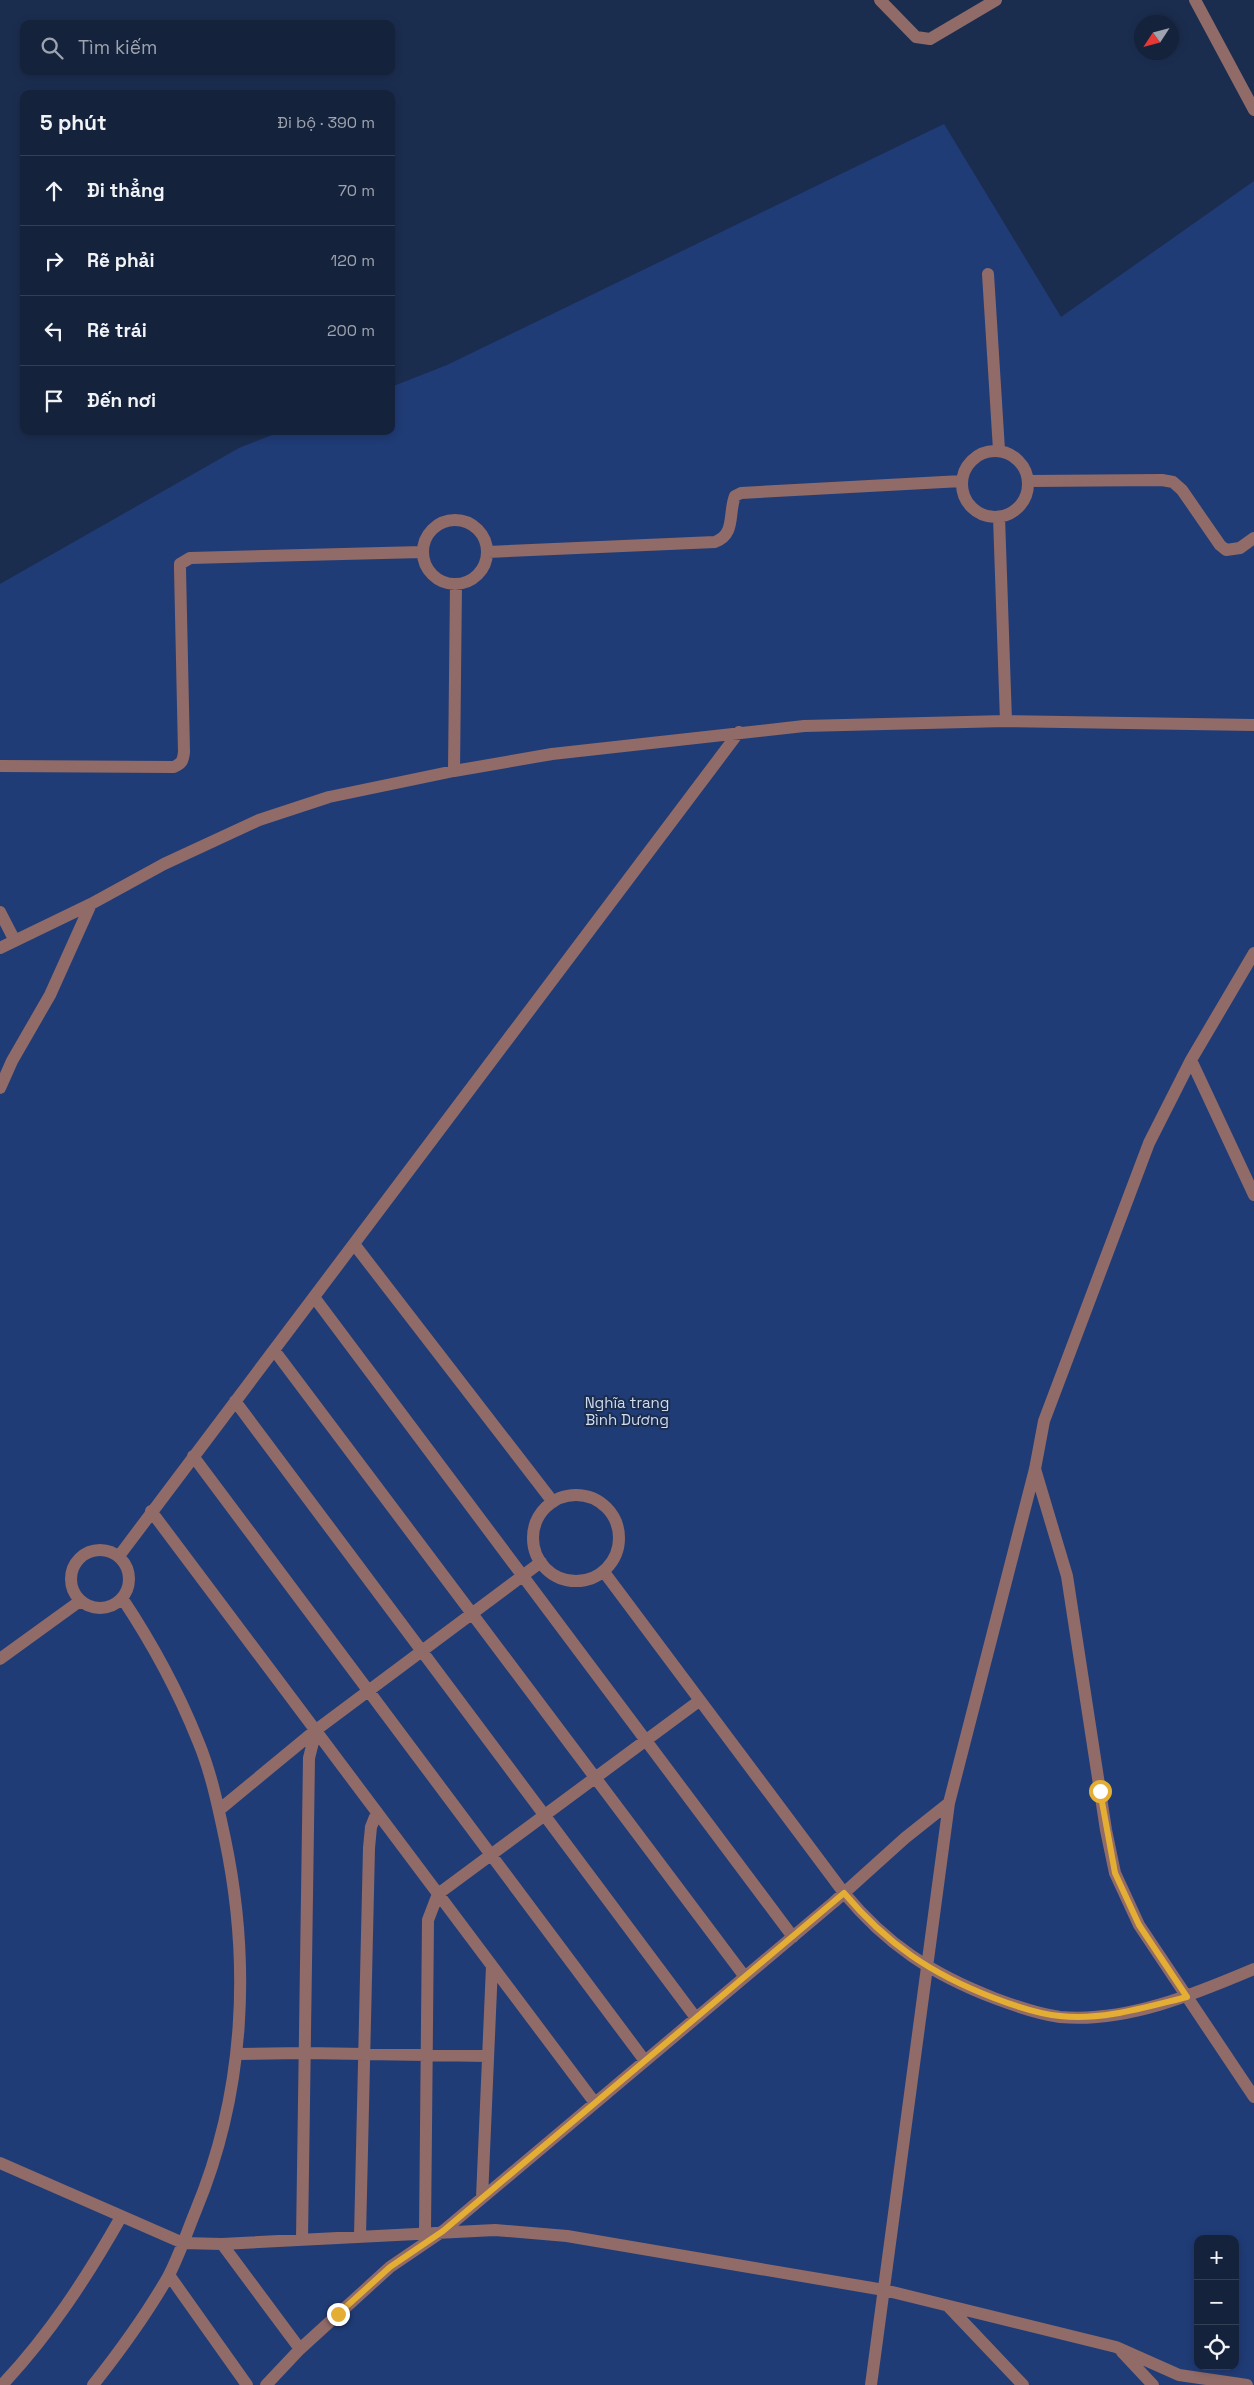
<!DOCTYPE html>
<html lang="vi">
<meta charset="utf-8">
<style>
body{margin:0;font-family:"Space Grotesk",sans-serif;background:#212f46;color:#f1f3f6}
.controls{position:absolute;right:15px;bottom:15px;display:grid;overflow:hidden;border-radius:10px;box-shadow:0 2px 8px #0003}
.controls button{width:45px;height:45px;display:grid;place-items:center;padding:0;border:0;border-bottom:1px solid #333f55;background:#14223b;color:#f1f3f6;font:25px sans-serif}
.compass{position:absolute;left:1134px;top:15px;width:45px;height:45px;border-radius:50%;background:#14223b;box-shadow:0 2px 8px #0003;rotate:234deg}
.stop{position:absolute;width:15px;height:15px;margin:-11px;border:4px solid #e4ae35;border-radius:50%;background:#fff}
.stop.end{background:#e4ae35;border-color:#fff;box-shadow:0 1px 5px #0008}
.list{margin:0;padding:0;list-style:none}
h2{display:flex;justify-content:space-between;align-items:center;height:65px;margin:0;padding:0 20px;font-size:21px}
h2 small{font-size:16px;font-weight:400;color:#9da4af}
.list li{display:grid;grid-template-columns:32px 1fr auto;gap:15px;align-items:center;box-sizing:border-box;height:70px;padding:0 20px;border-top:1px solid #333f55}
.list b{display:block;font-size:19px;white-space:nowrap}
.list em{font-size:16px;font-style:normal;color:#9da4af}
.icon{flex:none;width:28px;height:28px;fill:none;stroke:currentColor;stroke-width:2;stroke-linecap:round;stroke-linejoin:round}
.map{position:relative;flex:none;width:1254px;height:2385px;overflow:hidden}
.search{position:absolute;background:#14223b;box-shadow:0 2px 8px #0003;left:20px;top:20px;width:375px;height:55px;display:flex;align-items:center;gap:12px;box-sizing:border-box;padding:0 18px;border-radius:10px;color:#9da4af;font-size:19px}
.panel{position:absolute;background:#14223b;box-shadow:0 2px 8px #0003;left:20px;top:90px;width:375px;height:345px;border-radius:10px}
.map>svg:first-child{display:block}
.green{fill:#203c76;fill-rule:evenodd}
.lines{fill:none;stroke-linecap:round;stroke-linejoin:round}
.minor{stroke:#916b68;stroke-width:12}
.route{stroke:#e4ae35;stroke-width:6}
.labels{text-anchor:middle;stroke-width:4;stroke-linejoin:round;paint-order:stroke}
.park-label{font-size:15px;fill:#d1dbee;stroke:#1b2d4f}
</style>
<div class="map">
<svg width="1254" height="2385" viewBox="0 0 1254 2385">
<rect width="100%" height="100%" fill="#1b2d4f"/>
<!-- green -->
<path class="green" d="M944,124L1061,317L1254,181V2385H0V584L239,448L282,431H391V387L447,365ZM1198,2239H1235V2366H1198Z"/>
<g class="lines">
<!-- minor -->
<path class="minor" d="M880,0L916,37L930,39L996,0
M1195,0L1254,110
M988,274L999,450
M962 484a33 33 0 1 1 66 0a33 33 0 1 1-66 0Z
M1029,481L1162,480L1173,482L1182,490L1220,545L1226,550L1240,548L1254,538
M999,517L1006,721
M423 552a32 32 0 1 1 64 0a32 32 0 1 1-64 0Z
M488,552L715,542C736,534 728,514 735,496L741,493L962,481
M0,766L174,767C182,763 183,761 184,752L180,569V564L190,558L422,552
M454,771L456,584
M0,912L15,941
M0,948L91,904L164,864L259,820L329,797L454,771L552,754L804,726L1006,721L1254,725
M1191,1060L1254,1195
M0,1088L12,1061L50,995L91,904
M354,1244L553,1502
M314,1297L793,1937
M274,1350L745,1977
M235,1401L696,2018
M193,1456L645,2061
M1035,1469L1067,1576L1106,1830L1115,1873L1139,1925L1254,2097
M533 1538a43 43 0 1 1 86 0a43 43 0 1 1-86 0Z
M151,1511L595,2103
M71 1579a29 29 0 1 1 58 0a29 29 0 1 1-58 0Z
M119,1556L739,732
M604,1572L844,1893C887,1945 932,1974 994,1998C1015,2006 1038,2014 1060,2017C1126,2023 1195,1994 1254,1969
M0,1659L80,1601
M219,1810L316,1730L541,1562
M238,2054L304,2053L488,2056
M0,2163L183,2243L222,2244L495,2230L567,2236L884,2290L1116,2347L1179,2375L1247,2385
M482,2198L492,1966
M425,2232L428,1920L438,1894L699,1701
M360,2236L369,1848L371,1827L377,1812
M302,2239L309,1758L316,1730
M222,2244L300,2349
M169,2275L247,2385
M948,2306L1023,2385
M1122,2352L1153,2385
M2,2385C50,2334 87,2277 121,2217
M93,2385C120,2351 146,2315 168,2277C179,2256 187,2232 196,2210C245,2092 251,1963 225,1839C218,1806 211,1772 198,1741C178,1691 152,1643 122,1598
M266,2385L300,2349L390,2267L443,2231L834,1902L905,1838L949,1803
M871,2385L949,1803L1035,1469L1044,1421L1149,1143L1191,1060L1254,953"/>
</g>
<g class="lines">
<!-- route -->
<path class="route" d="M338,2314L390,2267L443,2231L844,1893C887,1944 931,1974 994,1998C1015,2006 1038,2014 1060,2016C1102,2021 1146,2007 1187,1997L1139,1925L1115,1873L1100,1791"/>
</g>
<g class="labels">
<!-- park labels -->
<g class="park-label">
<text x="627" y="1408">Nghĩa trang<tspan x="627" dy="17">Bình Dương</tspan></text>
</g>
</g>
</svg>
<div class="controls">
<button>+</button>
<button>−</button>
<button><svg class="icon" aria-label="locate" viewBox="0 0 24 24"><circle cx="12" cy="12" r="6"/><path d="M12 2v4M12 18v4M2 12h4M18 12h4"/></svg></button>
</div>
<svg class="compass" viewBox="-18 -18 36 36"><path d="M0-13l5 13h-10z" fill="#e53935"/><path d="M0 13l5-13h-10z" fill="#9da4af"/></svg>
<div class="stop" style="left:1100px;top:1791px"></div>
<div class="stop end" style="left:338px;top:2314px"></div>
<div class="search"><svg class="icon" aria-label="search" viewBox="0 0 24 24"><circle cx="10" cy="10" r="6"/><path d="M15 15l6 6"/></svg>Tìm kiếm</div>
<section class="panel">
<h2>5 phút<small>Đi bộ · 390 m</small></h2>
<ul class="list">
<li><svg class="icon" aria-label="ahead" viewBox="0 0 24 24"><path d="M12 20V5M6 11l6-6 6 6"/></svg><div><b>Đi thẳng</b></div><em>70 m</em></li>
<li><svg class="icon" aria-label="right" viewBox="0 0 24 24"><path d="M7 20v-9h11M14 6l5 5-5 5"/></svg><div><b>Rẽ phải</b></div><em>120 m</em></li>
<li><svg class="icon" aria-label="left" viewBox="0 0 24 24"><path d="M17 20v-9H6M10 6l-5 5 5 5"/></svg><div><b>Rẽ trái</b></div><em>200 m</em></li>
<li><svg class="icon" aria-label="arrive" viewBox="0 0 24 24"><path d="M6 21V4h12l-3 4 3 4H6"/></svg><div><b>Đến nơi</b></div></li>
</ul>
</section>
</div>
